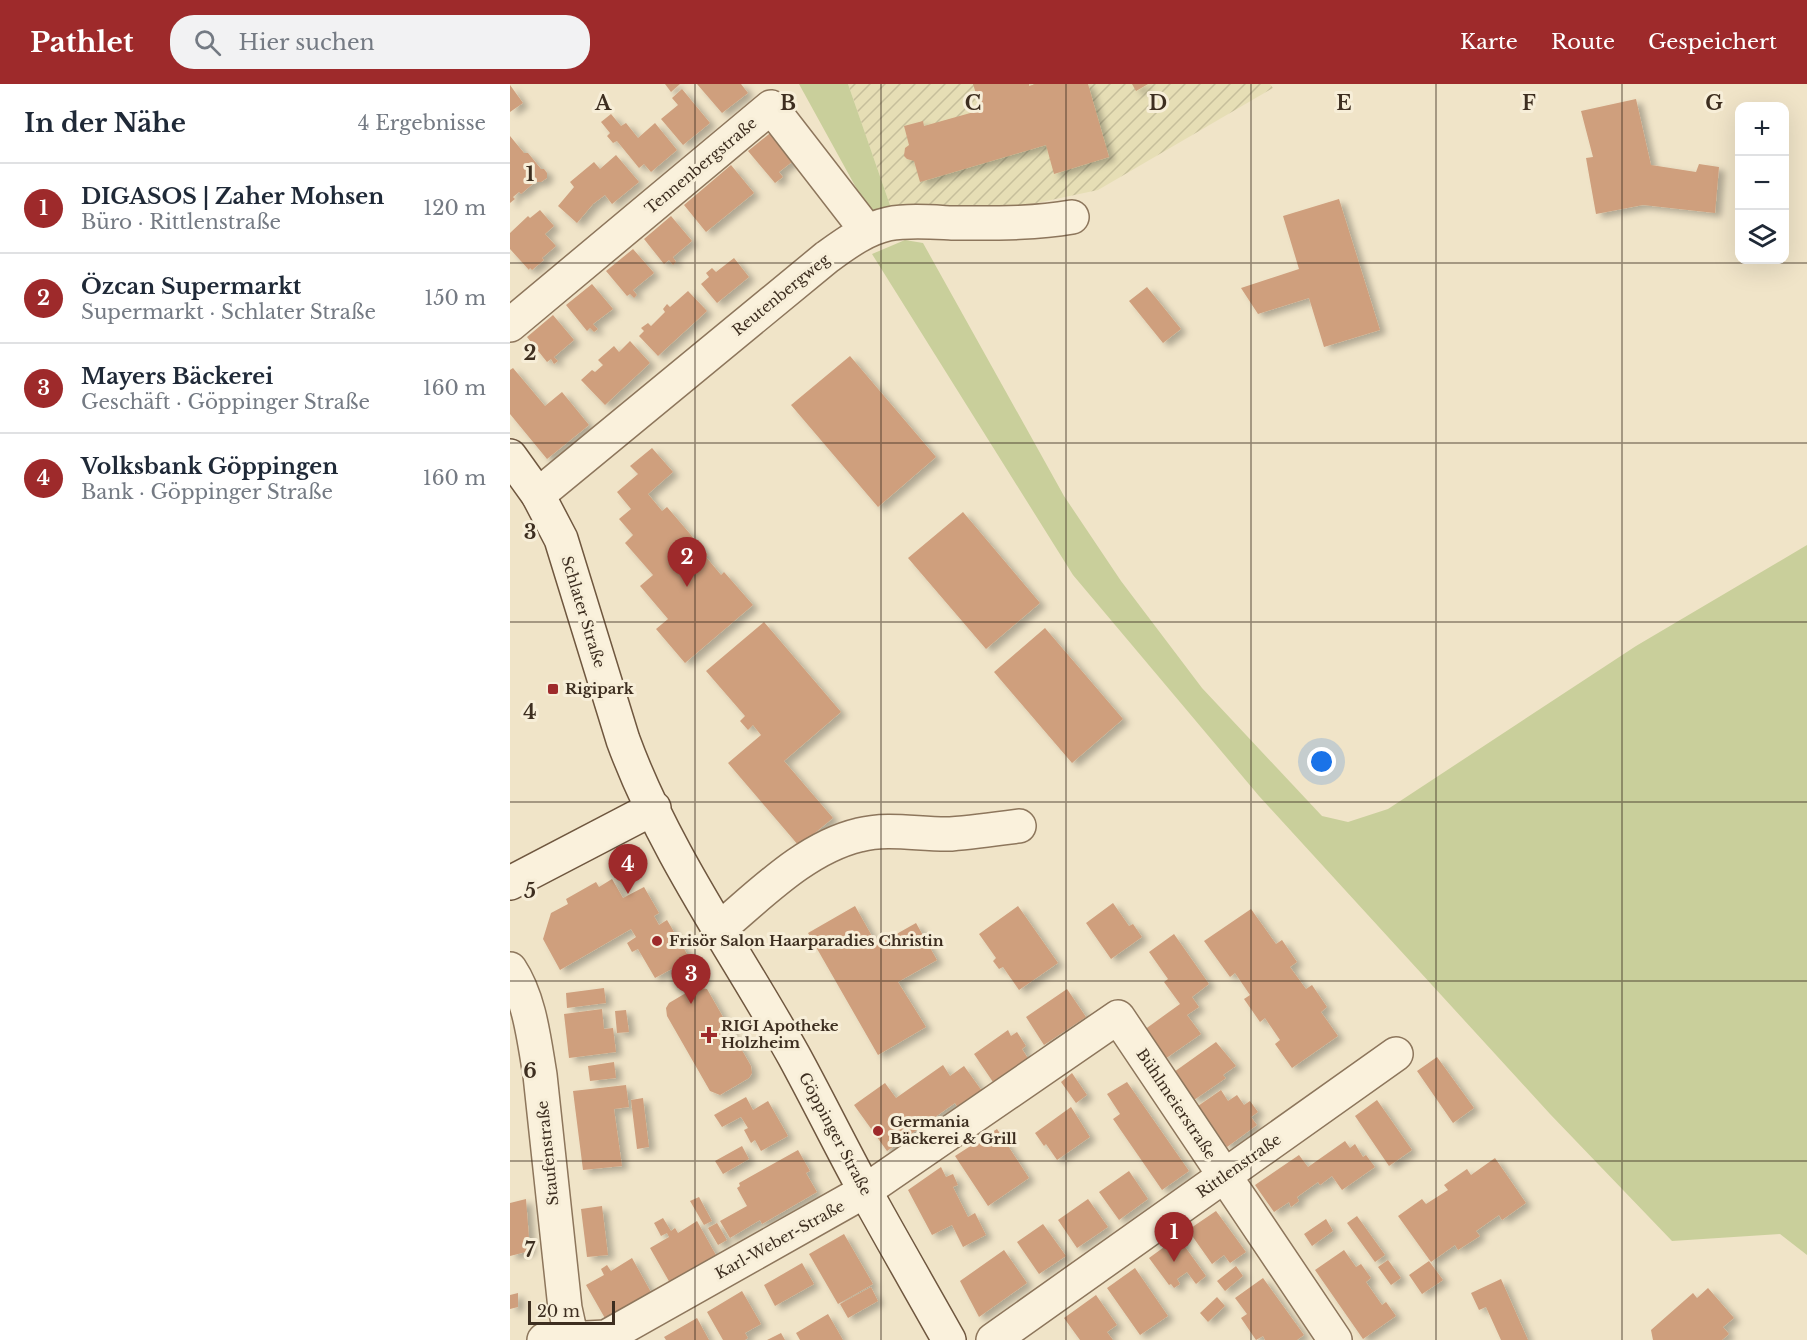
<!DOCTYPE html>
<html lang="de">
<meta charset="utf-8">
<style>
body{margin:0;font-family:"Libre Baskerville",serif;background:#f2f2f3;color:#1f2937}
.controls{position:absolute;right:18px;top:18px;display:grid;overflow:hidden;border-radius:12px;box-shadow:0 6px 24px #0002}
.controls button{width:54px;height:54px;display:grid;place-items:center;padding:0;border:0;border-bottom:2px solid #e0e1e3;background:#fff;color:#1f2937;font:30px sans-serif}
.scale{position:absolute;left:18px;bottom:15px;width:87px;box-sizing:border-box;padding-left:6px;border:3px solid #3d2e20;border-top:0;font-size:16px;line-height:21px;white-space:nowrap;color:#3d2e20;-webkit-text-stroke:4px #f7eed8;paint-order:stroke}
.you{position:absolute;left:812px;top:678px;width:21px;height:21px;margin:-15px;border:4px solid #fff;border-radius:50%;background:#1a73e8;box-shadow:0 0 0 9px #1a73e833}
.badge{display:grid;place-items:center;width:39px;height:39px;border-radius:50%;background:#9e2a2b;color:#fff;font-size:20px;font-weight:700}
.pin{position:absolute;translate:-50% -50px;filter:drop-shadow(0 2px 3px #0008)}
.pin::after{content:'';position:absolute;top:32px;width:21px;height:18px;background:inherit;clip-path:polygon(0 0,100% 0,50% 100%)}
.list{margin:0;padding:0;list-style:none}
h2{display:flex;justify-content:space-between;align-items:center;height:78px;margin:0;padding:0 24px;font-size:26px}
h2 small{font-size:20px;font-weight:400;color:#747a83}
.list li{display:grid;grid-template-columns:39px 1fr auto;gap:18px;align-items:center;box-sizing:border-box;height:90px;padding:0 24px;border-top:2px solid #e0e1e3}
.list b{display:block;font-size:22px;white-space:nowrap}
.list p{margin:0;font-size:20px;white-space:nowrap;color:#747a83}
.list em{font-size:20px;font-style:normal;color:#747a83}
.icon{flex:none;width:33px;height:33px;fill:none;stroke:currentColor;stroke-width:2;stroke-linecap:round;stroke-linejoin:round}
.map{position:relative;flex:none;width:1297px;height:1256px;overflow:hidden}
header{display:flex;align-items:center;gap:36px;box-sizing:border-box;height:84px;padding:0 30px;background:#9e2a2b;color:#fff}
header strong{font-size:28px}
nav{display:flex;gap:33px;margin-inline-start:auto;font-size:21px}
.search{width:420px;height:54px;background:#f2f2f3;display:flex;align-items:center;gap:15px;box-sizing:border-box;padding:0 21px;border-radius:24px;color:#747a83;font-size:22px}
main{display:flex}
aside{flex:1;background:#fff}
.map>svg:first-child{display:block}
.farmland{fill:url(#farmland-furrows)}
.green{fill:#c9cf9b}
.building{fill:#cf9f7d;filter:url(#shadow)}
.lines{fill:none;stroke-linecap:round;stroke-linejoin:round}
.street-casing{stroke:#8d765c;stroke-width:36}
.secondary-casing{stroke:#6f573f;stroke-width:36}
.street{stroke:#faf1dc;stroke-width:33}
.secondary{stroke:#faf1dc;stroke-width:33}
.grid{fill:none;stroke:#3d2e20;stroke-width:1.5;stroke-opacity:0.55}
.poi-dot{fill:#9e2a2b;stroke:#f7eed8;stroke-width:2}
.labels{text-anchor:middle;stroke-width:6;stroke-linejoin:round;paint-order:stroke}
.street-label{font-size:15px;fill:#3d2e20;stroke:#f7eed8}
.poi-label{font-size:15px;font-weight:bold;fill:#3d2e20;stroke:#f7eed8;text-anchor:start}
.grid-label{font-size:20px;text-anchor:middle;font-weight:bold;fill:#3d2e20;stroke:#f7eed8;stroke-width:6;stroke-linejoin:round;paint-order:stroke}
</style>
<header>
<strong>Pathlet</strong>
<div class="search"><svg class="icon" aria-label="search" viewBox="0 0 24 24"><circle cx="10" cy="10" r="6"/><path d="M15 15l6 6"/></svg>Hier suchen</div>
<nav><a>Karte</a><a>Route</a><a>Gespeichert</a></nav>
</header>
<main>
<aside>
<h2>In der Nähe<small>4 Ergebnisse</small></h2>
<ul class="list">
<li><span class="badge">1</span><div><b>DIGASOS | Zaher Mohsen</b><p>Büro · Rittlenstraße</p></div><em>120 m</em></li>
<li><span class="badge">2</span><div><b>Özcan Supermarkt</b><p>Supermarkt · Schlater Straße</p></div><em>150 m</em></li>
<li><span class="badge">3</span><div><b>Mayers Bäckerei</b><p>Geschäft · Göppinger Straße</p></div><em>160 m</em></li>
<li><span class="badge">4</span><div><b>Volksbank Göppingen</b><p>Bank · Göppinger Straße</p></div><em>160 m</em></li>
</ul>
</aside>
<div class="map">
<svg width="1297" height="1256" viewBox="0 0 1297 1256">
<defs>
<pattern id="farmland-furrows" width="10" height="10" patternUnits="userSpaceOnUse" patternTransform="scale(1.5)"><rect width="10" height="10" fill="#e6deb5"/><path d="M-1 1l2-2M0 10L10 0M9 11l2-2" fill="none" stroke="#c6bf9b"/></pattern>
<filter id="shadow"><feDropShadow dx="6" dy="4" stdDeviation="3" flood-color="#0004"/></filter>
</defs>
<rect width="100%" height="100%" fill="#f0e4c8"/>
<!-- farmland -->
<path class="farmland" d="M338,0H760L763,4L588,106L489,127L381,124Z"/>
<!-- green -->
<path class="green" d="M289,0H338L381,124L360,129Z
M395,156L413,159L554,412L611,497L692,604L812,732L838,738L878,725L1126,562L1297,461V1171L1270,1150L1162,1157L1040,1030L749,712L563,491L362,170Z"/>
<!-- building -->
<path class="building" d="M155,0H170L161,8Z
M187,0H231L238,9L212,29Z
M463,0H519V2L525,0H578L599,73L544,90L536,61L410,98L404,77L397,75L394,72L395,64L399,61L394,42L413,37L414,42L471,26Z
M622,0H638L626,7Z
M0,1L13,19L0,28Z
M172,5L200,39L173,61L151,35L168,21L162,14Z
M1126,15L1141,81L1186,88L1189,80L1209,83L1205,129L1133,121L1086,130L1076,74L1083,73L1071,27Z
M101,30L111,42L116,39L128,54L145,39L167,66L141,88L134,80L129,84L107,57L103,59L97,52L100,49L91,38Z
M264,46L287,74L269,88L273,93L265,99L238,67Z
M0,52L14,69H18L31,85H34L37,89V94L31,98H25L11,110L9,108L3,113L5,115L0,119Z
M106,71L129,98L102,120L95,111L83,120L67,139L48,122L64,103L60,98L84,78L90,85Z
M221,81L244,109L196,148L174,121Z
M829,115L870,246L814,263L799,214L748,230L731,204L789,185L773,132Z
M30,126L44,142L35,150L46,162L32,174L34,176L22,186L20,184L19,186L0,165V149L18,132L20,134Z
M161,132L182,157L163,173L166,178L163,181L159,176L154,180L134,155Z
M123,165L144,189L123,206L127,211L124,214L120,210L117,212L96,187Z
M224,174L239,193L207,219L191,200L199,193L196,189L202,184L206,188Z
M82,200L103,225L83,240L88,245L84,248L80,244L77,247L56,221Z
M637,203L671,245L653,259L619,217Z
M178,207L197,227L148,272L129,252L134,247L131,244L138,239L141,242L155,228L153,225L157,220L160,223Z
M43,231L64,256L44,273L48,277L44,280L41,275L37,278L17,253Z
M120,257L140,279L95,321L71,296L82,286L85,288L93,281L88,276L104,262L109,268Z
M340,272L426,373L368,423L281,321Z
M3,284L35,322L52,308L79,341L37,375L0,330V286Z
M142,364L163,388L138,410L152,427L157,423L198,471L196,473L211,491L214,488L243,521L175,579L146,545L158,535L130,502L143,491L115,459L123,451L109,435L121,425L107,408L128,390L120,382Z
M453,428L530,519L476,565L398,474Z
M254,538L331,628L274,677L323,734L289,762L218,679L251,651L243,641L238,646L230,637L235,632L196,587Z
M535,544L613,635L562,679L484,588Z
M102,795L113,814L134,803L149,829L144,832L149,841L157,836L180,875L145,894L128,865L122,868L117,859L126,853L121,845L50,886L33,855L41,829L58,820L56,815L86,798L89,803Z
M603,819L619,842L623,840L632,853L601,875L576,839Z
M345,822L367,861L406,839L427,876L388,898L416,943L368,971L298,849Z
M508,822L548,879L509,906L493,883L489,885L483,877L486,874L469,850Z
M741,825L766,860L772,856L787,878L780,883L796,905L802,901L817,923L811,928L828,952L782,984L765,960L770,956L755,934L750,938L734,915L740,911L725,889L720,893L694,857Z
M664,850L699,900L682,913L689,923L677,931L691,950L655,975L634,946L670,920L654,898L658,895L639,868Z
M186,903L197,905L241,982L242,989L239,994L210,1011L200,1007L157,932L156,924L159,919Z
M94,904L96,919L57,924L56,909Z
M557,905L576,933L534,961L516,933Z
M92,925L94,945L103,944L106,968L59,974L54,930Z
M116,926L119,948L107,949L105,927Z
M498,946L501,952L507,948L516,962L512,965L519,976L485,1001L464,970Z
M706,958L726,982L713,991L716,994L684,1016L664,988Z
M927,973L964,1024L943,1039L907,987Z
M104,978L106,994L80,997L78,982Z
M433,981L440,992L454,982L472,1007L448,1024L445,1019L377,1067L344,1021L375,999L386,1014Z
M562,989L577,1011L566,1019L551,998Z
M617,998L679,1087L652,1106L603,1035L610,1030L597,1010Z
M116,1001L119,1023L104,1025L112,1082L73,1086L63,1007Z
M711,1006L718,1017L727,1011L734,1021L740,1017L748,1028L741,1033L747,1041L717,1063L688,1022Z
M236,1013L243,1026L258,1017L278,1052L251,1067L245,1056L241,1059L234,1046L238,1044L231,1033L212,1043L204,1031Z
M133,1014L139,1063L127,1065L121,1016Z
M867,1016L902,1066L879,1082L845,1032Z
M561,1023L580,1053L547,1076L536,1060L534,1062L525,1049Z
M487,1045L519,1094L478,1122L445,1072Z
M835,1057L840,1064L845,1060L853,1073L856,1071L865,1083L832,1106L822,1092L810,1101L808,1098L787,1113L789,1117L781,1123L779,1118L764,1128L745,1101L789,1071L798,1083Z
M232,1062L239,1075L213,1090L205,1077Z
M288,1066L300,1087L296,1089L307,1108L252,1140L250,1136L220,1154L210,1137L237,1122L227,1104L230,1102L229,1099Z
M985,1074L1016,1119L992,1136L989,1131L966,1147L970,1152L948,1166L945,1161L921,1178L888,1132L912,1115L916,1120L938,1106L934,1101L957,1085L961,1091Z
M431,1083L436,1093L443,1090L448,1101L443,1103L458,1133L465,1129L476,1151L453,1163L442,1141L422,1151L398,1106Z
M619,1087L638,1115L609,1136L589,1108Z
M189,1113L202,1137L194,1141L180,1117Z
M16,1115L20,1167L0,1172V1119Z
M578,1115L598,1143L567,1164L548,1136Z
M92,1122L98,1171L77,1173L71,1125Z
M706,1127L736,1168L720,1179L714,1171L702,1180L678,1146Z
M847,1132L875,1171L865,1178L837,1139Z
M153,1134L161,1147L165,1144L168,1149L187,1137L207,1173L160,1199L140,1164L159,1153L157,1149L151,1152L144,1139Z
M816,1135L823,1147L802,1162L794,1150Z
M207,1139L217,1156L208,1161L198,1144Z
M533,1140L556,1172L529,1190L507,1158Z
M334,1150L363,1200L328,1220L299,1170Z
M668,1153L696,1192L686,1200L677,1188L667,1195L670,1200L664,1204L661,1200L659,1201L639,1174Z
M494,1166L517,1199L469,1233L450,1197Z
M834,1166L846,1183L851,1180L861,1194L856,1198L872,1221L876,1218L886,1232L853,1255L805,1186Z
M122,1174L142,1210L96,1236L76,1201L94,1191L91,1185L97,1181L101,1187Z
M878,1176L891,1194L881,1201L868,1183Z
M919,1177L933,1196L912,1210L899,1191Z
M292,1179L304,1200L265,1222L254,1201Z
M726,1182L733,1192L715,1207L707,1197Z
M625,1184L658,1232L630,1251L597,1204Z
M753,1194L794,1251L787,1256H755L753,1252L746,1256L731,1234L737,1230L725,1214Z
M991,1195L1018,1256H991L976,1223L969,1226L961,1209Z
M361,1203L368,1217L338,1234L330,1220Z
M1198,1204L1224,1234L1213,1243L1219,1250L1212,1256H1143L1141,1246L1183,1209L1187,1214Z
M232,1207L251,1240L235,1249L238,1254L235,1256H213L197,1228Z
M8,1209V1223L0,1225V1211Z
M586,1211L607,1241L597,1248L603,1256H570L554,1234Z
M707,1213L715,1222L698,1238L690,1229Z
M318,1230L333,1256H290L286,1249Z
M187,1234L199,1256H156L154,1253Z
M271,1249L275,1256H257Z"/>
<g class="lines">
<!-- street casing -->
<g class="street-casing">
<path id="street" d="M0,241L261,23L357,147
M28,411L317,173C335,160 355,145 378,140C398,136 422,138 442,139C483,139 522,140 562,133
M209,845C251,810 295,764 349,751C379,743 410,751 441,750C463,748 486,745 509,742
M0,885C20,915 24,956 30,991L55,1224L62,1256
M34,1256L96,1253L355,1107L608,933L825,1256
M483,1256L886,970"/>
</g>
<!-- secondary casing -->
<g class="secondary-casing">
<path id="secondary" d="M0,372L28,411L51,455L113,656C154,768 226,868 284,972C308,1016 330,1061 354,1105C382,1156 411,1206 439,1256
M0,799L144,724"/>
</g>
<!-- street -->
<use href="#street" class="street"/>
<!-- secondary -->
<use href="#secondary" class="secondary"/>
</g>
<!-- grid -->
<path class="grid" d="M185,0V1256M371,0V1256M556,0V1256M741,0V1256M926,0V1256M1112,0V1256M0,179H1297M0,359H1297M0,538H1297M0,718H1297M0,897H1297M0,1077H1297"/>
<!-- markers -->
<g class="poi-dot">
<rect x="37" y="599" width="12" height="12" rx="3"/>
<circle cx="147" cy="857" r="6"/>
<path d="M196 942h6v6h6v6h-6v6h-6v-6h-6v-6h6z"/>
<circle cx="368" cy="1047" r="6"/>
</g>
<g class="labels">
<!-- street labels -->
<g class="street-label">
<text transform="translate(191 82) rotate(-40)" y="5">Tennenbergstraße</text>
<text transform="translate(271 211) rotate(-39)" y="5">Reutenbergweg</text>
<text transform="translate(73 528) rotate(73)" y="5">Schlater Straße</text>
<text transform="translate(666 1020) rotate(56)" y="5">Bühlmeierstraße</text>
<text transform="translate(325 1050) rotate(62)" y="5">Göppinger Straße</text>
<text transform="translate(38 1069) rotate(-96)" y="5">Staufenstraße</text>
<text transform="translate(729 1082) rotate(-35)" y="5">Rittlenstraße</text>
<text transform="translate(270 1156) rotate(-29)" y="5">Karl-Weber-Straße</text>
</g>
<!-- poi labels -->
<g class="poi-label">
<text x="55" y="610">Rigipark</text>
<text x="159" y="862">Frisör Salon Haarparadies Christin</text>
<text x="211" y="947">RIGI Apotheke<tspan x="211" dy="17">Holzheim</tspan></text>
<text x="380" y="1043">Germania<tspan x="380" dy="17">Bäckerei &amp; Grill</tspan></text>
</g>
</g>
<g class="grid-label">
<text x="93" y="26">A</text>
<text x="278" y="26">B</text>
<text x="463" y="26">C</text>
<text x="648" y="26">D</text>
<text x="834" y="26">E</text>
<text x="1019" y="26">F</text>
<text x="1204" y="26">G</text>
<text x="20" y="97">1</text>
<text x="20" y="276">2</text>
<text x="20" y="455">3</text>
<text x="20" y="635">4</text>
<text x="20" y="814">5</text>
<text x="20" y="994">6</text>
<text x="20" y="1173">7</text>
</g>
</svg>
<div class="controls">
<button>+</button>
<button>−</button>
<button><svg class="icon" aria-label="layers" viewBox="0 0 24 24"><path d="M12 4l9 5-9 5-9-5zM3 14l9 5 9-5"/></svg></button>
</div>
<div class="scale">20 m</div>
<div class="you"></div>
<div class="pin badge" style="left:664px;top:1178px">1</div>
<div class="pin badge" style="left:177px;top:503px">2</div>
<div class="pin badge" style="left:181px;top:920px">3</div>
<div class="pin badge" style="left:118px;top:810px">4</div>
</div>
</main>
